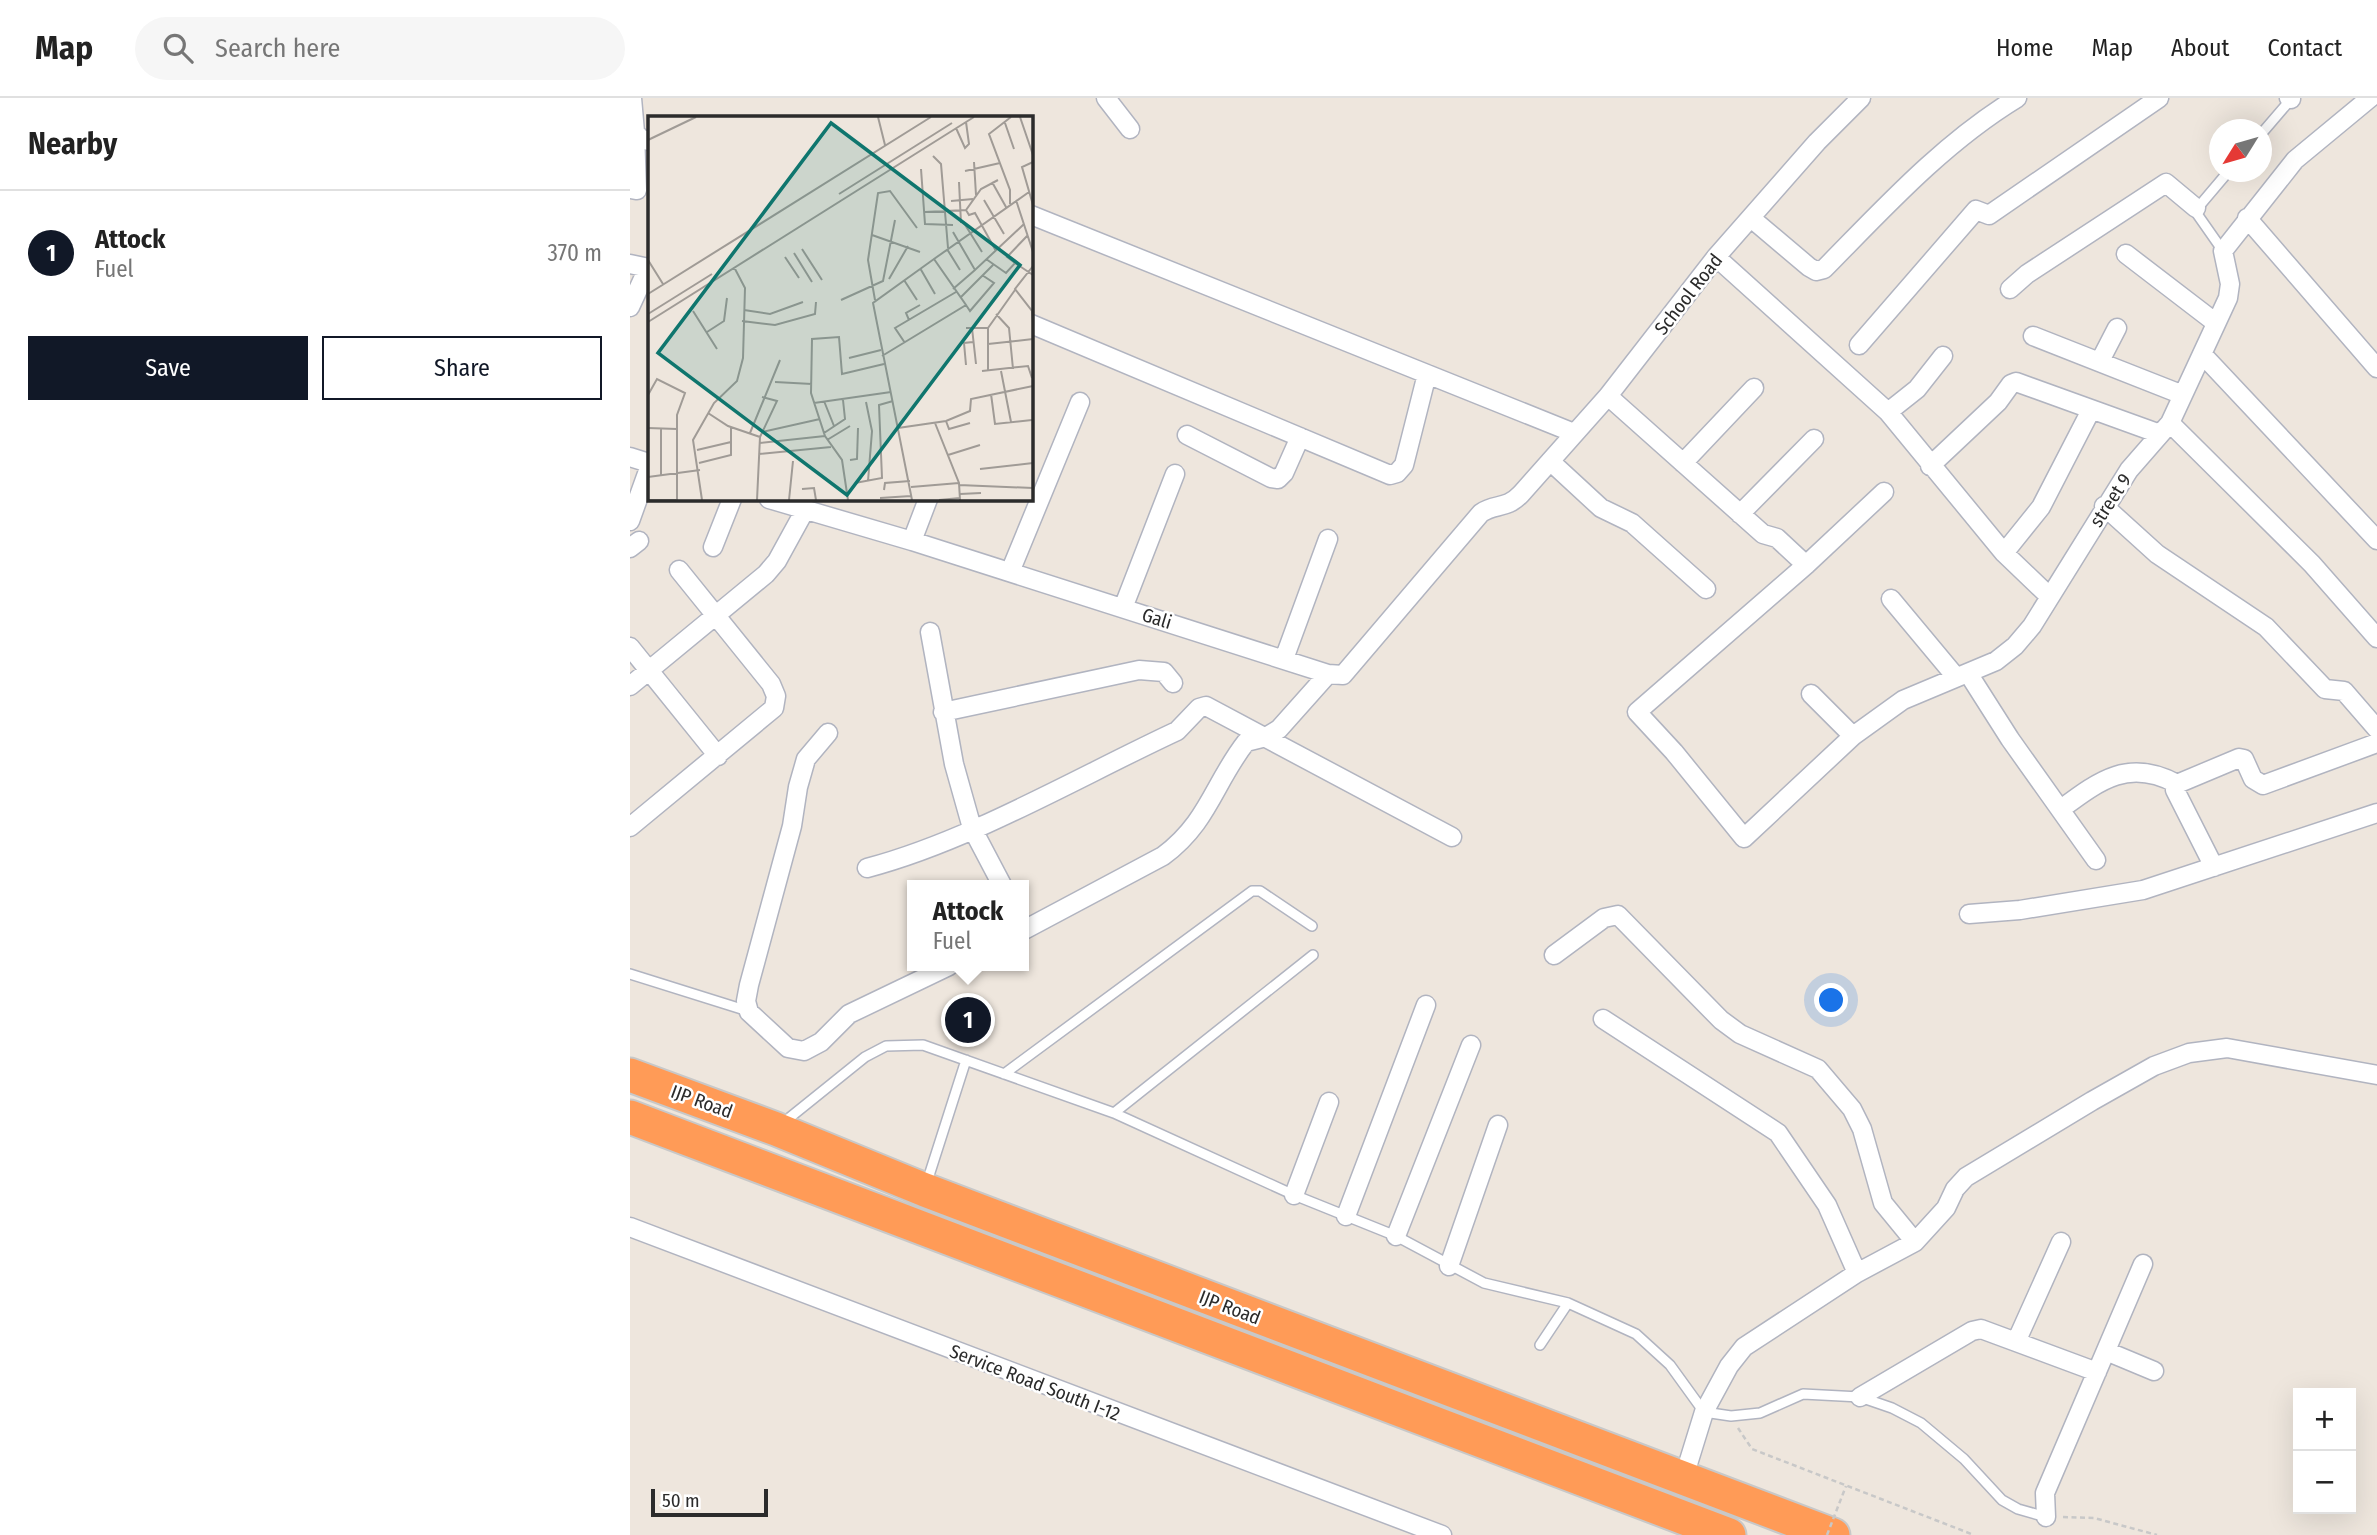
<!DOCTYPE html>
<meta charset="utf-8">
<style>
body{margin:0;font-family:"Fira Sans Condensed",sans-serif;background:#f6f6f6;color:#222}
.controls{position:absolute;right:21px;bottom:21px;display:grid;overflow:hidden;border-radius:0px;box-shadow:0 7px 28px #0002}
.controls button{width:63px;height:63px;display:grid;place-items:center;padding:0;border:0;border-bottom:2px solid #e0e0e0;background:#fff;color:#222;font:35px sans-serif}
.compass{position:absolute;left:1579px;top:21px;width:63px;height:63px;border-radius:50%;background:#fff;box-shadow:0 7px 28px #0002;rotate:233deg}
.scale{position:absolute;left:21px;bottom:18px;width:117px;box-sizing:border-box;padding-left:7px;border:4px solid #2b2b2b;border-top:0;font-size:19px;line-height:24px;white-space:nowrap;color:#2b2b2b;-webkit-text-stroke:5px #fff;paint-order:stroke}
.you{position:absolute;left:1202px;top:903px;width:24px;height:24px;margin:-18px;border:5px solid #fff;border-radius:50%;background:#1a73e8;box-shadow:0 0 0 10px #1a73e833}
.badge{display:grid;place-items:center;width:46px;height:46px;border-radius:50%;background:#111827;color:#fff;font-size:23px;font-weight:700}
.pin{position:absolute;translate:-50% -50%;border:4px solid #fff;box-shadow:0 2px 7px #0006}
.popup{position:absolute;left:277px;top:782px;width:122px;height:91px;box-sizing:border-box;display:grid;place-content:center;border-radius:0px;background:#fff;filter:drop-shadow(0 2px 5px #0005);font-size:23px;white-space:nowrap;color:#767676}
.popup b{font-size:26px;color:#222}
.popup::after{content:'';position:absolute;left:50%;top:100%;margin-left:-14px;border:14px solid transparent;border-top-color:#fff}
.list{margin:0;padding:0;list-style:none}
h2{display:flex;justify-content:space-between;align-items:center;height:91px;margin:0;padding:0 28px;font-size:30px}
h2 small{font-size:23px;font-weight:400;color:#767676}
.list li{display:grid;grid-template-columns:46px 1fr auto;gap:21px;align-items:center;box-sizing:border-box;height:126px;padding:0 28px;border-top:2px solid #e0e0e0}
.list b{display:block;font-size:26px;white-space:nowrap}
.list p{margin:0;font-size:23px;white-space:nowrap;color:#767676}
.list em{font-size:23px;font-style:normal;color:#767676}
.actions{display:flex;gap:14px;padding:21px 28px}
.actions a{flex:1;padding:16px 0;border:2px solid #111827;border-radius:0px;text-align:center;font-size:24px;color:#111827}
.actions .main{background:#111827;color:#fff}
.icon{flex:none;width:38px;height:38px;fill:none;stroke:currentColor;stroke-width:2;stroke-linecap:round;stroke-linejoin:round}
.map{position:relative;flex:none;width:1747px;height:1437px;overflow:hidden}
header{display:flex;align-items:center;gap:42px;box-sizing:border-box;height:98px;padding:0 35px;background:#fff;border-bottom:2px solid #e0e0e0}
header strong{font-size:33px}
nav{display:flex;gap:38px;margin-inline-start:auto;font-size:24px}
.search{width:490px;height:63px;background:#f6f6f6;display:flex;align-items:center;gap:18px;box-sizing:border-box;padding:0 24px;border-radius:38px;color:#767676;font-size:26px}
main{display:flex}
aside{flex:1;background:#fff}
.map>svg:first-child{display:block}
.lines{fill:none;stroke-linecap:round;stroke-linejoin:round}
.lane-casing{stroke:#b1b4c0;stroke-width:12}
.street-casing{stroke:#b1b4c0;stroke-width:21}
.highway-casing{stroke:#c8c8c8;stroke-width:37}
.path{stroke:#c8c8c8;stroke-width:2.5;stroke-dasharray:5 3.5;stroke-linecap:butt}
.lane{stroke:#fff;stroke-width:9}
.street{stroke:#fff;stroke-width:18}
.highway{stroke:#ff9b57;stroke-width:33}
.path-bridge{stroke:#c8c8c8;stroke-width:2.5;stroke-dasharray:5 3.5;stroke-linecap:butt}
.labels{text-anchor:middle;stroke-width:5;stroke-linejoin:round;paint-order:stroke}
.street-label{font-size:19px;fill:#2b2b2b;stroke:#fff}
.inset-road{fill:none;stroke:#a09b96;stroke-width:2}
.view{fill:#0f766e;fill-opacity:0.15;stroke:#0f766e;stroke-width:3.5}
.inset-edge{fill:none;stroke:#2b2b2b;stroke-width:3.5}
</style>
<header>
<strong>Map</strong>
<div class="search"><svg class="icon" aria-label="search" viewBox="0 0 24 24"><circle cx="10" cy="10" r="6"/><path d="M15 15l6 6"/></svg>Search here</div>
<nav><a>Home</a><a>Map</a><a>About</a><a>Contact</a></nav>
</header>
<main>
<aside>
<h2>Nearby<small></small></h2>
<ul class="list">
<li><span class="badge">1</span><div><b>Attock</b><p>Fuel</p></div><em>370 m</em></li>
</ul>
<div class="actions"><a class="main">Save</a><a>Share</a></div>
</aside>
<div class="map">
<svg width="1747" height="1437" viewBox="0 0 1747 1437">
<rect width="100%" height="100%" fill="#eee6dd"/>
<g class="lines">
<!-- lane casing -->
<g class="lane-casing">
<path id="lane" d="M1632,35L1662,0
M1593,153L1565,113L1598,74
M0,876L118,913
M374,976L622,793H630L682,828
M484,1015L683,857
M153,1025L235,959L256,948L293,947L484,1015L664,1097L766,1138L854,1185L938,1205L1006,1236L1040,1267L1074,1314L1101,1318L1130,1315L1173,1296L1230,1299L1262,1310L1291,1325L1334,1361L1372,1402L1388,1411L1416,1419
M296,1087L336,962
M910,1247L938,1205"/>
</g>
<!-- street casing -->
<g class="street-casing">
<path id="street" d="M2,0L5,34L11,41L19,43
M476,0L500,31
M1659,0L1661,1
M0,91L7,92L5,34
M401,117L944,335
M1121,120L1179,169L1186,173L1194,171C1254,110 1313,45 1387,0
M1617,120L1747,270
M1496,156L1586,225
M1086,159L1258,314L1374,455L1420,499
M0,166L19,170
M1380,191L1397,176L1536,85L1566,110
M0,209L18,170
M401,226L760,377L767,375L774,367L797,276
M1403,238L1553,297
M1229,247L1346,112L1359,117L1529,0
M1572,256L1747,442
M1470,263L1487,230
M978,298L1133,436L1147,440L1176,467L1007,614L1044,654L1114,740L1223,638L1273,602L1366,563L1385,548L1402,528L1499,372L1540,325L1598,200L1600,186L1593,153L1665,62L1740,0
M1258,314L1287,291L1313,258
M1540,325L1682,466L1747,540
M557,337L641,380L648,381L654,375L670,339
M0,359L19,365
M920,363L971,410L1002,425L1076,491
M1053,365L1124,290
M1300,368L1368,304L1381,286L1386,284L1530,336
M139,401L282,443L298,401
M1474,408L1527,456L1636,529L1695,591L1714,593L1747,631
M1110,416L1184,341
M0,423L19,370
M282,443L698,576L713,577L851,415C865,405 876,412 891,396L978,298L1086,159L1187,44L1231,0
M83,449L102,401
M0,450L9,443
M1374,455L1411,409L1461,312
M1176,467L1254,394
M380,474L450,304
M1261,501L1326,579
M493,510L545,376
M300,534L324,666L342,730L372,787
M0,549L88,658
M654,561L698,441
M1338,575L1380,641L1466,762
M0,588L136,476L147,463L175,412
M1181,596L1223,638
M313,614L509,572L534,574L543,585
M198,635L176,661L168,689L162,728L119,887L116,903L119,914L158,950L174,953L191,944L219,916L319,868
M1431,711C1470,682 1499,660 1547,686
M0,729L144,610L146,598L141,586L49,472
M1584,769L1545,692L1547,686L1609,660L1614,661L1623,681L1633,687L1747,645
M237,770C340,743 450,678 547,633L569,610L576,608L822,739
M1339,816L1390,812L1513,792L1747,715
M394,832L533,758C578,725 584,685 616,644L636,639L649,631L698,576
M924,857L974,820L988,817L1091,922L1110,936L1188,971L1222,1011L1232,1031L1253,1105L1285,1144
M973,921L1148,1035L1197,1107L1227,1175
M664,1097L699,1004
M716,1118L796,907
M0,1129L812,1437
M766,1138L841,947
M819,1168L868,1027
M1386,1244L1431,1144
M1476,1253L1524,1273
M1230,1299L1342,1233L1351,1231L1467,1274
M1053,1382L1074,1314L1099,1268L1114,1249L1227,1175L1285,1144L1316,1110L1325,1091L1336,1079L1462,1003L1524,968L1559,955L1597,950L1747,977
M1416,1419L1415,1395L1513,1166"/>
</g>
<!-- highway casing -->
<g class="highway-casing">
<path id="highway" d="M0,977L146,1031L295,1092L1203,1437
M0,1019L1099,1437"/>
</g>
<!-- path -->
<path class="path" d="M1108,1330L1122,1351L1344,1437
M1433,1419L1464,1420L1527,1437"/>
<!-- lane -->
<use href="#lane" class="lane"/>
<!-- street -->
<use href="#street" class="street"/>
<!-- highway -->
<use href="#highway" class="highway"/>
<!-- path-bridge -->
<path class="path-bridge" d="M1197,1437L1216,1388"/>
</g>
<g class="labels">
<!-- street labels -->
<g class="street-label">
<text transform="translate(1058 196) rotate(-52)" y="7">School Road</text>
<text transform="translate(1480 402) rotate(-57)" y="7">street 9</text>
<text transform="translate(527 520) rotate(17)" y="7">Gali</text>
<text transform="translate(72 1003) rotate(20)" y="7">IJP Road</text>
<text transform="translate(600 1209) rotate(21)" y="7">IJP Road</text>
<text transform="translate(405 1284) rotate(21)" y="7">Service Road South I-12</text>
</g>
</g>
<!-- overview -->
<g transform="translate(18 18)">
<rect width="385" height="385" fill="#eee6dd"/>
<path class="inset-road" d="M230,1L237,29M372,1L385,39M357,7L366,33M308,12L317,32L321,28L318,6M0,24L48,1M285,40L293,48L300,132M326,46L328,79M385,46L374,51L385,89M273,53L277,108L305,109M317,55L352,47M311,66L313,107M344,66L358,91M191,78L304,7M336,84L356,118M368,84L385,136M303,85L325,83M362,88V74L341,18L363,1M318,94L321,99L327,97L348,135M277,96L318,94L333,73L350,64M316,107L334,136M305,116L327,154L376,108M224,119L272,136M154,133L174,164M299,133L312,154M146,137L164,166M137,141L151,162M338,143L358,157L367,147L385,159M0,144L15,168M367,147L359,141L380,119M385,150L367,173L384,195L385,207M272,152L287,178M241,163L260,130M256,164L269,184M305,173L327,154M0,178L283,1M312,182L345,149M193,184L235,165L247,104M227,184L220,144L230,77L242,75L269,112M318,189L322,195L346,167L334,159M96,194L122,198L155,186M45,195L69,233M0,198L64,158M348,198L361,212L365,253M261,204L258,197L272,189M94,205L127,209L167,198L168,186M0,206L326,1M318,212H340M324,212L328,248M59,216L76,205L79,182M257,227L247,212L308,176M340,228L385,223M234,240L318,189L286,143L381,76M201,242L233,234M318,249L316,227L325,226M334,255L380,250L384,262M340,255V212L367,174M353,255L363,306M127,266L164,268M343,278L347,308L384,304M0,279L9,263L37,277L29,299V384H0M176,285L186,310M218,286L224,315L220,365M166,287L243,276M60,297L80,310L112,321M298,305L301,313L322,307M287,307L311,367L312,384M0,312L29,313M250,312L298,305L322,295L323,283L385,270M114,316L172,303M102,317L132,244M176,317L197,303L195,284M179,324L202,310M112,327L177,320M49,334L83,326M111,338L183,331M300,339L332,329M202,344L209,343L210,312M51,347L83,339V312M332,353L385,347M13,359V312M0,361L52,354M207,367L234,362L231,289L245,285M311,369L385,372M263,371L311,367M154,373L166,372L168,384M236,374L237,367L262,365M312,378L333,377M232,382L263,380M54,384L45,324L66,287L89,265L95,242L97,172L86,151M109,384L112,321L129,285L114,281M141,384L145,345M200,384L194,344L177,320L163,277L164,223L191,221L194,258L236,248M264,384L225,187L286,143M291,384L312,382"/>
<path class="view" d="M183,7L372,149L199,379L10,237Z"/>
<rect width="385" height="385" class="inset-edge"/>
</g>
</svg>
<div class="controls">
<button>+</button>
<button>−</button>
</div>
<svg class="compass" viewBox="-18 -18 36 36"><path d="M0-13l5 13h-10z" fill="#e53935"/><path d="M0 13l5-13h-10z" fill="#767676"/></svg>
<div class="scale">50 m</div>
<div class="you"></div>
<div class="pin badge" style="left:338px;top:922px">1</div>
<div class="popup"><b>Attock</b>Fuel</div>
</div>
</main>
